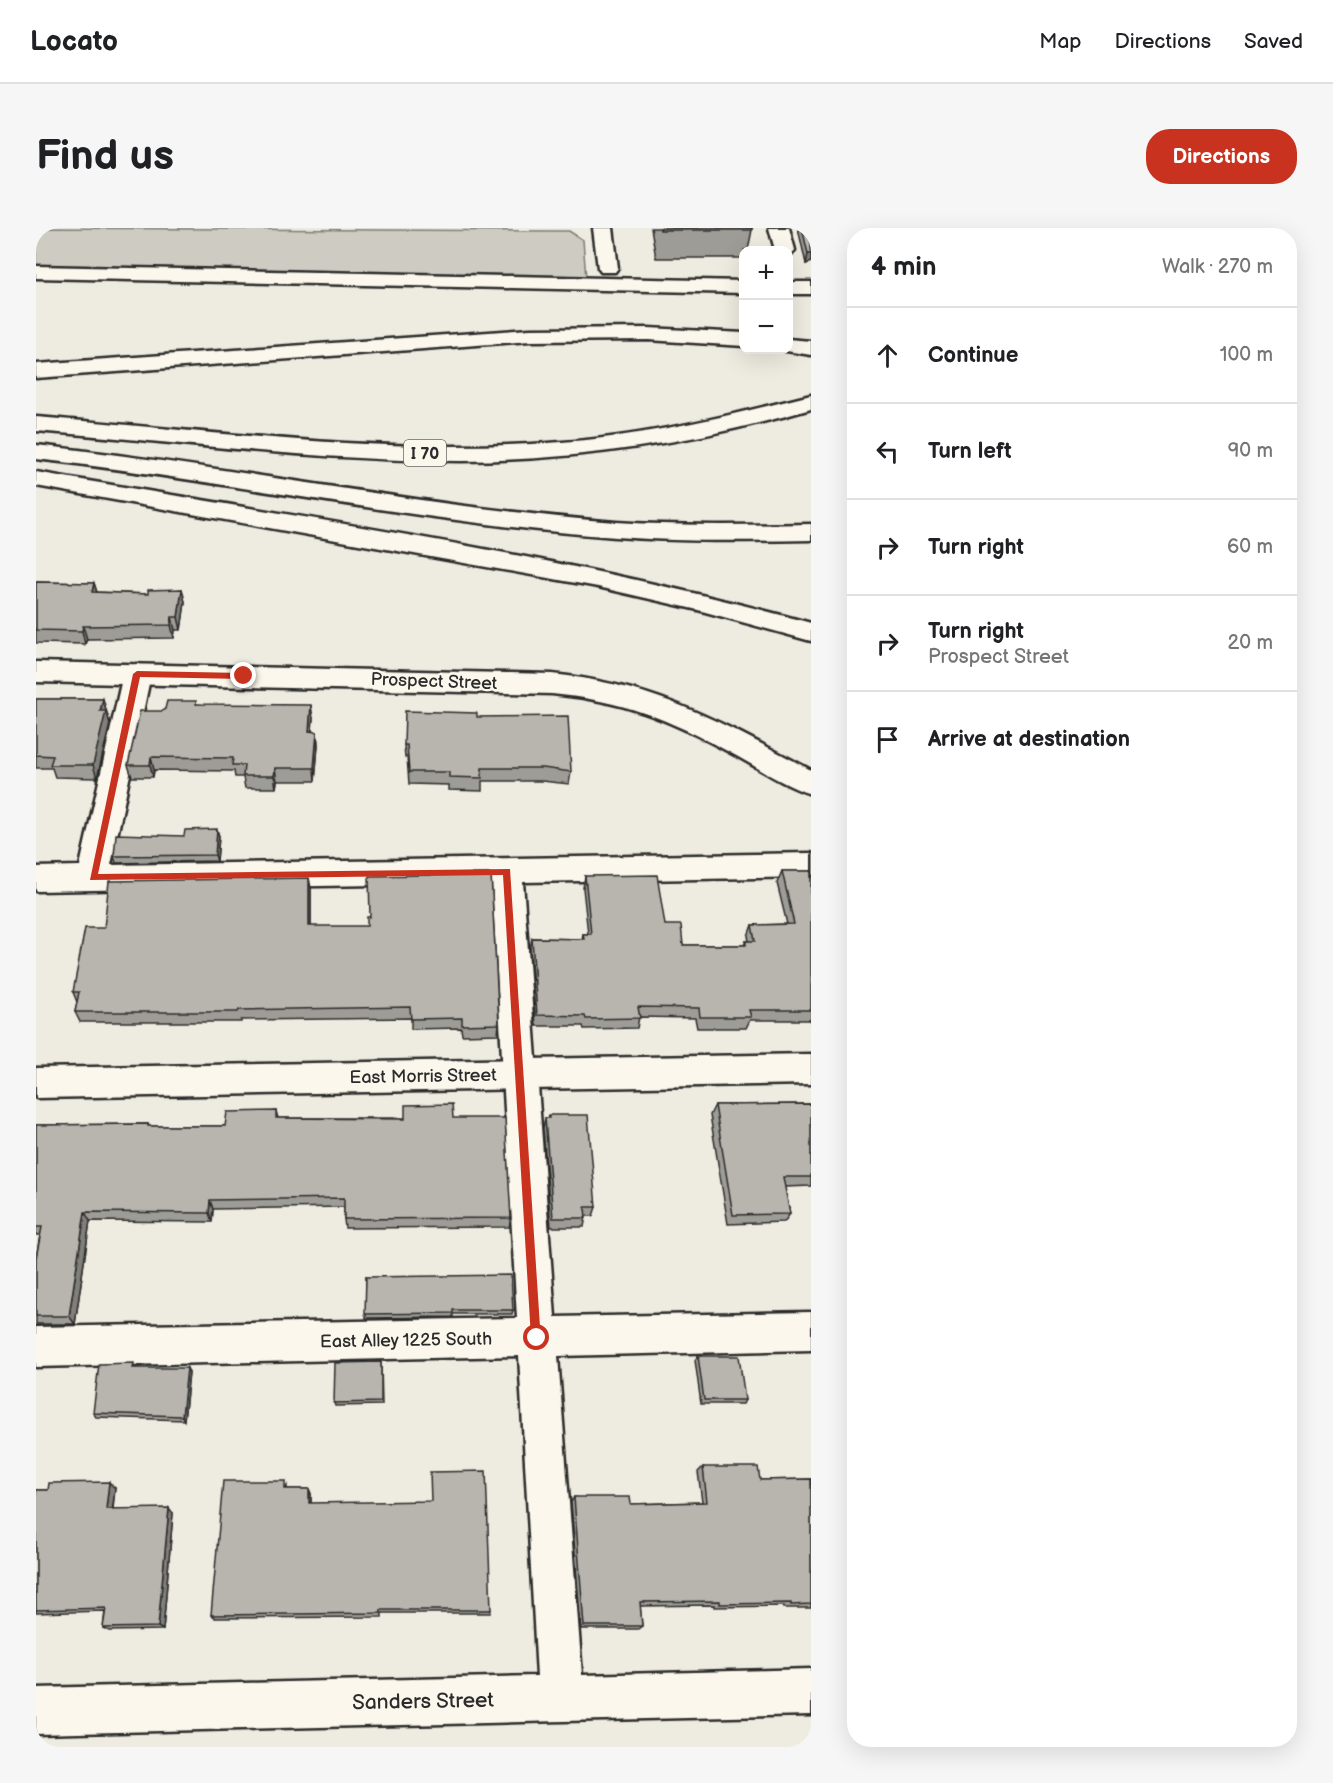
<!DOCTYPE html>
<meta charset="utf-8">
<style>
body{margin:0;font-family:"Balsamiq Sans",sans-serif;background:#f6f6f6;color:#202124}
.controls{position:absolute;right:18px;top:18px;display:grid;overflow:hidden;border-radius:12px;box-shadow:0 6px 24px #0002}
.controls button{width:54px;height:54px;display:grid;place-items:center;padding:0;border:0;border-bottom:2px solid #e0e0e0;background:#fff;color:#202124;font:30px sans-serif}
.stop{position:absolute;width:18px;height:18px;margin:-14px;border:4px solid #c8321e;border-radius:50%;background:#fff}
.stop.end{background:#c8321e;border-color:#fff;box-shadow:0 2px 6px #0008}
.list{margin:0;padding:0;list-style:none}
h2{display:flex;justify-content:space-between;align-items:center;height:78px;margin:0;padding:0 24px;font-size:26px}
h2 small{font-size:20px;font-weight:400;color:#757577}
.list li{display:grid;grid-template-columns:39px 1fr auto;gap:18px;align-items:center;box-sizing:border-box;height:96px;padding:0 24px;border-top:2px solid #e0e0e0}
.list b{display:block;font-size:22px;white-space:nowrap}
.list p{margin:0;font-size:20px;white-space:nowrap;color:#757577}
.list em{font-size:20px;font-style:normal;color:#757577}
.icon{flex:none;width:33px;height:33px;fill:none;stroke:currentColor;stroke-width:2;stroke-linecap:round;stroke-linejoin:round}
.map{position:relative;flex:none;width:775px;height:1519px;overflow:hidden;border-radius:24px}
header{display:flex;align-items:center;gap:36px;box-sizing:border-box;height:84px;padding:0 30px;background:#fff;border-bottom:2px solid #e0e0e0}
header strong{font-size:28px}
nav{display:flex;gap:33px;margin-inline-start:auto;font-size:21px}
.intro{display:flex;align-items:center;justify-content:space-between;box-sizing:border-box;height:144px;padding:0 36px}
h1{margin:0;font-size:42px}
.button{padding:15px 27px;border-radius:24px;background:#c8321e;color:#fff;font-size:21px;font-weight:700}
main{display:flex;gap:36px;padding:0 36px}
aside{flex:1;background:#fff;border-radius:24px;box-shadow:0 6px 24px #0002}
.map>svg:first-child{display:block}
.green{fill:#cecbc2;stroke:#7c7b76;stroke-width:1.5}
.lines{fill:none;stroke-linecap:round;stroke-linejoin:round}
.minor-casing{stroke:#2b2b2b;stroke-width:5}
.major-casing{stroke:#2b2b2b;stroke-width:5}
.highway-casing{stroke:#2b2b2b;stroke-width:5}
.minor{fill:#fbf7ec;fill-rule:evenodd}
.major{fill:#fbf7ec;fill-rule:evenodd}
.highway{fill:#fbf7ec;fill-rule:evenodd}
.wall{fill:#9e9c96;stroke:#2b2b2b;stroke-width:1.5}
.shaded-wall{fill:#817f7a;stroke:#2b2b2b;stroke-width:1.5}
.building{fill:#b8b5ae;stroke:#2b2b2b;stroke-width:1.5}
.route{fill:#c8321e}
.labels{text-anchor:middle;stroke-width:4.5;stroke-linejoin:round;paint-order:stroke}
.shield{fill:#fbf7ec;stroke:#696865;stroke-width:1.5}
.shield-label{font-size:16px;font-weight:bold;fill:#2b2b2b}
.street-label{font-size:18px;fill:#2b2b2b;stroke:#fbf7ec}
.near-street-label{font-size:21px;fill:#2b2b2b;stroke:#fbf7ec}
</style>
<header>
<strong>Locato</strong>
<nav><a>Map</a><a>Directions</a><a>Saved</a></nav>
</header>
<div class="intro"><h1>Find us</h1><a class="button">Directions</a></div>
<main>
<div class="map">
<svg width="775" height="1519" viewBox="0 0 775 1519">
<rect width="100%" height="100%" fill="#eeebe0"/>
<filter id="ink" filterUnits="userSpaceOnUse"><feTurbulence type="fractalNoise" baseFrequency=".0167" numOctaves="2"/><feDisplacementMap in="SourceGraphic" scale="12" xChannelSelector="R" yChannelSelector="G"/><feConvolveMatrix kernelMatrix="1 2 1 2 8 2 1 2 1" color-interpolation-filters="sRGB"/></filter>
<g filter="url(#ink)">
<!-- green -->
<path class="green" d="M0,0L524,3H533L547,12L550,50L0,38Z"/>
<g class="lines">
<!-- minor casing -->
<g class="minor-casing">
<path id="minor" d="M557,0H577L582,40L579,44H565L562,40Z
M733,0H753L759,22L756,26L752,27V22H739Z
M101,436L111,439L115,446L75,637L775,625V649L487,654L519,1089L775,1084V1122L522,1128L546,1447L775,1441V1487L0,1506V1460L501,1448L483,1128L0,1139V1099L481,1090L456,655L0,663V639L44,638L87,446L91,439Z"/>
</g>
<!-- major casing -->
<g class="major-casing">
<path id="major" d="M0,434L516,446C621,457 684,494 775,542V566C746,557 720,538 693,524C630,490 588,473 516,466L0,454Z
M775,826V856L0,870V840Z"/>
</g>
<!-- highway casing -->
<g class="highway-casing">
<path id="highway" d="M0,38L708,53V65L0,50Z
M752,54H775V66H752Z
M612,100L708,105V118L612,112L494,113L0,150V136L494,101Z
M752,111L775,113V127L744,122H752Z
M775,167V181C661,214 545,232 426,233C284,233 142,214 0,203V189C175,203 350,228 526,214C611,208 692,188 775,167Z
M0,217C194,238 386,279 580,294C645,298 710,297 775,296V312C710,313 645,314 580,309C386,295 194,253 0,231Z
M0,244C259,289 521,325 775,395V413L662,382L562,359L0,258Z"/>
</g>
<!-- minor -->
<use href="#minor" class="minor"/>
<!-- major -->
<use href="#major" class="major"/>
<!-- highway -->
<use href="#highway" class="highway"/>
</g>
<!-- wall -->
<path class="wall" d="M615,0H716V2L712,22H708V30H620Z
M762,0H775V34L770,36Z
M0,354L58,355L61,364L112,366L146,361L149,374L145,402H139L138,410L51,411L49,416L0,415Z
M0,471H67L74,496L61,550L19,549L16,540H0Z
M161,476L277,490L276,504H281L282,517L279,553H241L240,560H209L207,549H199L198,543L118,542L117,549H96L92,537L126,483L129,481Z
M441,489L535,544L533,556L506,553H446V563L413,562V557L373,556L371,529H369L368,517Z
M148,608H183L181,633L80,635L78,628Z
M746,643H775V796L774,792H714L710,800H661L659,790L603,789L601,800L548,801L547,798H500L494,721L496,710L546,711L547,706H552L547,660L549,648L629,697L647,717H708L710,713H713L712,708L716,697L751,696L741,655Z
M275,660V698L463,796L462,806L426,807L425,800L375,801V790L205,792V794H44L39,784L41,774L37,764L68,700Z
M775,876V958L749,959L754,986L748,994L692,996L674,887L679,877Z
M240,883L242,890H417L475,990L473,999L309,1000L308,991V979L177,981L176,994L54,993L39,1096H0V1030L4,1007H0V897L112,896L113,898H189Z
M513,887L560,979L557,988H550L548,999H515L507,900L509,890H513Z
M330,1049L477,1082L476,1086H417V1089L330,1090Z
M662,1128L709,1172L707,1176H665L659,1132Z
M345,1134L346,1177L299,1178L298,1175Z
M100,1139V1140L153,1144L148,1192L60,1189L57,1185Z
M667,1239L724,1252L775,1251V1380H748V1378L678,1379V1377L604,1378L606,1398L602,1401H545L535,1274L538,1269L595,1276L666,1274L662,1244Z
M251,1258V1261H273L275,1266V1275L455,1382L454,1385H346V1389L179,1390L175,1387Z
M79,1260L77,1281L137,1285L127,1402L73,1403L67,1400L69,1383L0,1385V1262Z"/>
<!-- shaded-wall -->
<path class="shaded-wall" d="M775,25V34L770,36L772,26Z
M58,355L62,368L56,364Z
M146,361L149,374L145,402L142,389Z
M136,389L139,402L138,410L135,397Z
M47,398L51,411L49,416L46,403Z
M67,471L74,496L61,550L57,537L64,483Z
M275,477L277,490L274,516L273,503Z
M281,504L282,517L279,553L278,540Z
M115,529L118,542L117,549L114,537Z
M239,540L241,553L240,560L238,548Z
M181,601L183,608L181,633L179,627Z
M273,650L275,660V709L273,698Z
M174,972L177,981L176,994L173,985Z
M49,984L54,993L39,1096L33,1088Z
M151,1140L153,1144L148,1192L146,1188Z
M73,1254L79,1260L76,1285L70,1281Z
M273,1261L275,1266V1280L273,1275Z
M133,1280L137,1285L127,1402L122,1399Z"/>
<!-- building -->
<path class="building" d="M624,0H716V2H624Z
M766,0H775V25L772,26Z
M0,354L58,355L56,364L112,366V362L146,361L142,389H136L135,397L47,398L46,403L0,402Z
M0,471H67L64,483H70L57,537H14L17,528L0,527Z
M131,473H160V476L275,477L273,503L281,504L278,540H239L238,548H207L208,537H196L197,530L115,529L114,537H92L104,483H126L129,481Z
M369,483L441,485V489L532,488L535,544L507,540H446V550L413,549V544H373L371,517H368Z
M181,601L179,627L78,628L80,606L148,608L149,602Z
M746,643H775V782H713L715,789H664L663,780L602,779L604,790L550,791L549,788L501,787L496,710L548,711L547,706H555L549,648L621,647L629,697H645L647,717H710V713H719L716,697L758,696Z
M455,646L463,796L426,797V790L375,791L374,779L203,782L202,784H39L43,764H37L49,700H68L73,653L273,650V698H331V689H334L333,648Z
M416,876L417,890H469L475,990L308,991V970L174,972L173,985L49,984L33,1088H0V1030L6,999H0V897L112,896V898H189L191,884L240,883V890L369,891V877Z
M775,876V949H747L754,986L697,987L679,877Z
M513,887H552L560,979H549L550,990H517L509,890H513Z
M475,1047L477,1082H417V1085L329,1086L330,1049Z
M662,1128H703L709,1172H668Z
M345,1134V1174L298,1175L299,1135Z
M98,1135L97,1140H151L146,1188L57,1185L63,1136Z
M667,1239H722L724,1252L775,1251V1376L755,1377V1375L684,1376V1373L604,1374L606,1398H548L538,1269H594L595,1276L671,1274Z
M450,1243L455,1382H345V1385L175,1387L187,1253H249V1261H273V1275L395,1273L394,1244Z
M73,1254L70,1281L133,1280L122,1399L67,1400L70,1380L0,1382V1262H12L13,1255Z"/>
</g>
<!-- route -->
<path class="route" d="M101,443L208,445L212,448L208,451L104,449L62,646L474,641L505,1114H497L495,1110L467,647L54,652L97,446Z"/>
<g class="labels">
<!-- shield labels -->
<rect class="shield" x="368" y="212" width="42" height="26" rx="4.5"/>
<g class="shield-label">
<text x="389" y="231">I 70</text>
</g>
<!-- street labels -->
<g class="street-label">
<text transform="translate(398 453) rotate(2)" y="6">Prospect Street</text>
<text transform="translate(387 848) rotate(-1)" y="6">East Morris Street</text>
<text transform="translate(370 1112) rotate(-1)" y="6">East Alley 1225 South</text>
</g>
<!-- near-street labels -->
<g class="near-street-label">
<text transform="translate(387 1473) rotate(-1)" y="7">Sanders Street</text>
</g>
</g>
</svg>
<div class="controls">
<button>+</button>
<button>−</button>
</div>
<div class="stop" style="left:501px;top:1110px"></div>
<div class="stop end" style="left:208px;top:448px"></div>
</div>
<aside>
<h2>4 min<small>Walk · 270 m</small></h2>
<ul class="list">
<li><svg class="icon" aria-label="ahead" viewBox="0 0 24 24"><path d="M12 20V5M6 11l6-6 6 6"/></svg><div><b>Continue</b></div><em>100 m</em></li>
<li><svg class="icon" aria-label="left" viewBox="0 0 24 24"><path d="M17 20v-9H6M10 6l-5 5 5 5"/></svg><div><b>Turn left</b></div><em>90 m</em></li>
<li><svg class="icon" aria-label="right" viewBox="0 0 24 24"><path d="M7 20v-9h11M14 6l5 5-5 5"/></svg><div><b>Turn right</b></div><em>60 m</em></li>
<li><svg class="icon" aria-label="right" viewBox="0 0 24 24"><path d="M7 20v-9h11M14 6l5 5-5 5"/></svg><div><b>Turn right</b><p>Prospect Street</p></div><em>20 m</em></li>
<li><svg class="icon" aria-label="arrive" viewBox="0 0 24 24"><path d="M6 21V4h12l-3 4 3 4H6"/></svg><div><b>Arrive at destination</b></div></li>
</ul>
</aside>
</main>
